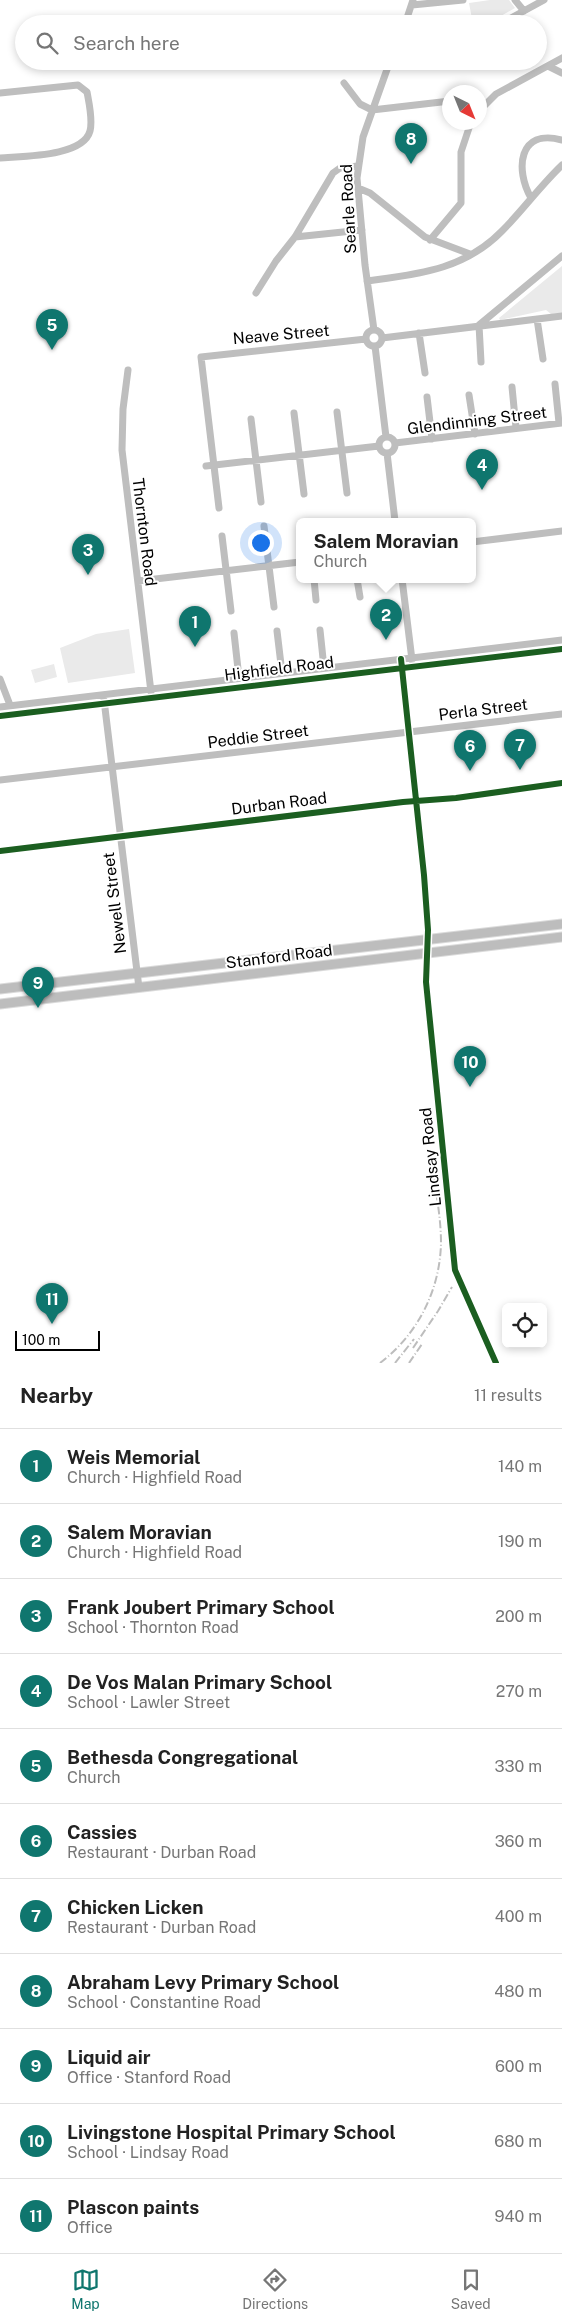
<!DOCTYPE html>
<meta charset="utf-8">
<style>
body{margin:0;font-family:"Public Sans",sans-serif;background:#f2f2f2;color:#222}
.controls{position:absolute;right:15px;bottom:15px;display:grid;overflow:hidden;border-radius:8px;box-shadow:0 2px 8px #0003}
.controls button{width:45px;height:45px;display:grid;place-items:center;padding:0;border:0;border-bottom:1px solid #e0e0e0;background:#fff;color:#222;font:25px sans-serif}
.compass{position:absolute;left:442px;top:85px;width:45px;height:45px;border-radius:50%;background:#fff;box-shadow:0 2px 8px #0003;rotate:137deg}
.scale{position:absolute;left:15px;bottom:12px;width:85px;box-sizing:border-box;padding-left:5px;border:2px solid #000;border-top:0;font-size:14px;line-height:18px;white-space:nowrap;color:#000;-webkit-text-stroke:4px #fff;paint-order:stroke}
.you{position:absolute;left:260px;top:542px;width:18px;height:18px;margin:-12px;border:4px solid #fff;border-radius:50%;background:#1a73e8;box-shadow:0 0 0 8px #1a73e833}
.badge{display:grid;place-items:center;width:32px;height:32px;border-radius:50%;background:#0f766e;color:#fff;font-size:16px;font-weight:700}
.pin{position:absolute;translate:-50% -41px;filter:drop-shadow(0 1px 2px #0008)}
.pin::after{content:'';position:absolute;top:26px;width:18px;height:15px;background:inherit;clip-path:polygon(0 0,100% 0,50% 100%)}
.popup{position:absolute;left:296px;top:518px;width:180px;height:65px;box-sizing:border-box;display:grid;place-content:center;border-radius:8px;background:#fff;filter:drop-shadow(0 1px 4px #0005);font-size:16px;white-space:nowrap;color:#767676}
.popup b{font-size:19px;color:#222}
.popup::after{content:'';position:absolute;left:50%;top:100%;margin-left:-10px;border:10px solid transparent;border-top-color:#fff}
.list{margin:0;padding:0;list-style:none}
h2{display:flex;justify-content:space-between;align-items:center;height:65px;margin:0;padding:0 20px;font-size:21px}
h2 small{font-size:16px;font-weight:400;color:#767676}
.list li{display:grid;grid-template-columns:32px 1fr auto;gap:15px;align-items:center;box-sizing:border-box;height:75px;padding:0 20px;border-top:1px solid #e0e0e0}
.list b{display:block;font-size:19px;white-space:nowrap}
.list p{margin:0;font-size:16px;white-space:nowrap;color:#767676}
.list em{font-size:16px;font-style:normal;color:#767676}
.icon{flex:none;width:28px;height:28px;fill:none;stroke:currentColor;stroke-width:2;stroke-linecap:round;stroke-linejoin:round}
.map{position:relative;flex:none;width:562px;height:1363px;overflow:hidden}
.search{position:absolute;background:#fff;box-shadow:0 2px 8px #0003;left:15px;right:15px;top:15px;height:55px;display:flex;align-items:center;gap:12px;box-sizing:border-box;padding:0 18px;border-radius:28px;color:#767676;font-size:19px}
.sheet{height:890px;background:#fff}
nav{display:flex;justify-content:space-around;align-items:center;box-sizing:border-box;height:70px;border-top:1px solid #e0e0e0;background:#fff;font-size:14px;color:#767676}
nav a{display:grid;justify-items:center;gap:2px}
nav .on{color:#0f766e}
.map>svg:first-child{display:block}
.green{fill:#eaeaea}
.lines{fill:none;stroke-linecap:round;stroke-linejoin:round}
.major-casing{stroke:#dbdbdb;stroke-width:11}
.minor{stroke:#bebebe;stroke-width:7}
.major{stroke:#bdbdbd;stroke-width:9}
.rail{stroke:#bdbdbd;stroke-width:2;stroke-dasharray:8 2.5 1 2.5;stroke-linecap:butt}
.cycleway-casing{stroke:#fff;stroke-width:9}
.cycleway{stroke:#1b5e20;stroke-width:6}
.labels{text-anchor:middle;stroke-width:4;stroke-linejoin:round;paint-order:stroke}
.street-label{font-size:16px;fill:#000;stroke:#fff}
</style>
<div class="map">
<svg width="562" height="1363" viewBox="0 0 562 1363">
<rect width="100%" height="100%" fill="#fff"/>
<!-- green -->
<path class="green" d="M490,0H509L515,8L487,24H473L469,3Z
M562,266V313L551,314L546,310L500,320L499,318Z
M129,629L135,673L68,683L60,648L96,634Z
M54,664L57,677L35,683L31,670Z"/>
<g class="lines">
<!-- major casing -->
<g class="major-casing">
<path id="major" d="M0,989L562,924
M0,1004L562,937"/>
</g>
<!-- minor -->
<path class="minor" d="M515,0L524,11
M412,5L463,0
M405,24L413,0
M500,24L544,0
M548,66L562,73
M344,83L360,104L372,110L450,101
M0,93L78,85L87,92C89,103 93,120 90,131C83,157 22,156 0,158
M480,110L496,94L562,58
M358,188L370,193L425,237L470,254
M531,198C515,170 518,128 562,140
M295,237L362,230
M430,240L461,203V152L471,122
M367,281C418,274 464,270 502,231C523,210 540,186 562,165
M256,293L276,261L295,237L333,173L340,168L358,166
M537,319L543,359
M366 338a8 8 0 1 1 16 0a8 8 0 1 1-16 0Z
M374,330L365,265L357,178L363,137L390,61
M419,333L425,373
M382,338L562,316
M375,346L386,437
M481,362L479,325L562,256
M128,370L123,409L122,450L151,692
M555,384L559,423
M512,387L516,428
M469,395L475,434
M427,397L432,439
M337,412L347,493
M294,413L304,494
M251,419L261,502
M379 445a8 8 0 1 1 16 0a8 8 0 1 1-16 0Z
M395,443L562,423
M387,453L395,521
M206,466L379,446
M219,508L201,357L366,339
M264,526L274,607
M222,536L231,611
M472,542L562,531
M314,579L316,600
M357,579L360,597
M402,579L412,660
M138,581L300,562
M320,630L324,668
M277,631L282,673
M234,633L239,678
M401,659L424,875L428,930L426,982L455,1270L496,1363
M0,679L10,705
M104,700L139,988
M0,707L562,640
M0,716L562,649
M0,780L562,714
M0,851L403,802L456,798L562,783"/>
<!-- major -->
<use href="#major" class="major"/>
<!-- rail -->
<path class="rail" d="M413,1348L438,1311L452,1287
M380,1363C418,1334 440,1290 441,1243C441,1218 436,1193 433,1169
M395,1363L414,1339
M409,1363L422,1344"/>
<!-- cycleway casing -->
<g class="cycleway-casing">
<path id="cycleway" d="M401,659L424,875L428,930L426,982L455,1270L496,1363
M0,716L562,649
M0,851L403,802L456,798L562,783"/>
</g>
<!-- cycleway -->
<use href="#cycleway" class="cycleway"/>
</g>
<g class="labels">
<!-- street labels -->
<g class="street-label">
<text transform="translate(348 209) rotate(-93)" y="6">Searle Road</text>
<text transform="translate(281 334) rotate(-5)" y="6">Neave Street</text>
<text transform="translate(477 420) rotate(-7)" y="6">Glendinning Street</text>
<text transform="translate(145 532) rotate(83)" y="6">Thornton Road</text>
<text transform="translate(279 668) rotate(-7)" y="6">Highfield Road</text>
<text transform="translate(483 709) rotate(-7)" y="6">Perla Street</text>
<text transform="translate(258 736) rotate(-7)" y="6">Peddie Street</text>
<text transform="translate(279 803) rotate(-7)" y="6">Durban Road</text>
<text transform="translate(114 903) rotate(-97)" y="6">Newell Street</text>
<text transform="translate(279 956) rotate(-7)" y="6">Stanford Road</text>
<text transform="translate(430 1157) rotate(-96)" y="6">Lindsay Road</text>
</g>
</g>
</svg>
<div class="controls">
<button><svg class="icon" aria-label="locate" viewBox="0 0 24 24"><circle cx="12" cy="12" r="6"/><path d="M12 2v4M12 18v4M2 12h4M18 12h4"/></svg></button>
</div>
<svg class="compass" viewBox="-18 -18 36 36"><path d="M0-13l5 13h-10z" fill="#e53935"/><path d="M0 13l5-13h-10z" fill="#767676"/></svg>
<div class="scale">100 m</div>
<div class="you"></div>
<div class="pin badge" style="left:195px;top:647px">1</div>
<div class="pin badge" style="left:386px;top:640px">2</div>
<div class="popup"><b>Salem Moravian</b>Church</div>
<div class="pin badge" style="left:88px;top:575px">3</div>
<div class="pin badge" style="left:482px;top:490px">4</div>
<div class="pin badge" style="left:52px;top:350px">5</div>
<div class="pin badge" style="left:470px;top:771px">6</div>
<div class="pin badge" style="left:520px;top:770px">7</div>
<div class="pin badge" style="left:411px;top:164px">8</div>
<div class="pin badge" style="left:38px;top:1008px">9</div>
<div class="pin badge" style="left:470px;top:1087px">10</div>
<div class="pin badge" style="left:52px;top:1324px">11</div>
<div class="search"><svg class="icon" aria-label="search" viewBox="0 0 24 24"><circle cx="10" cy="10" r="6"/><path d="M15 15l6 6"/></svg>Search here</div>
</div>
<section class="sheet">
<h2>Nearby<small>11 results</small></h2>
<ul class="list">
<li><span class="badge">1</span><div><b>Weis Memorial</b><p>Church · Highfield Road</p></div><em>140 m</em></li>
<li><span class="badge">2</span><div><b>Salem Moravian</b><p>Church · Highfield Road</p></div><em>190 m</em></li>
<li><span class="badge">3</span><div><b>Frank Joubert Primary School</b><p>School · Thornton Road</p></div><em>200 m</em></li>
<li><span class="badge">4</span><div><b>De Vos Malan Primary School</b><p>School · Lawler Street</p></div><em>270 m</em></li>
<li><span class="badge">5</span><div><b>Bethesda Congregational</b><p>Church</p></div><em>330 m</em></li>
<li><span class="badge">6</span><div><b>Cassies</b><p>Restaurant · Durban Road</p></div><em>360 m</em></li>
<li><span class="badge">7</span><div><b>Chicken Licken</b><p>Restaurant · Durban Road</p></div><em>400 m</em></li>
<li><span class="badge">8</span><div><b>Abraham Levy Primary School</b><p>School · Constantine Road</p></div><em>480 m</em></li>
<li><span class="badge">9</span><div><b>Liquid air</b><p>Office · Stanford Road</p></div><em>600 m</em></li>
<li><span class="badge">10</span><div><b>Livingstone Hospital Primary School</b><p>School · Lindsay Road</p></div><em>680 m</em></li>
<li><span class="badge">11</span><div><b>Plascon paints</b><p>Office</p></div><em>940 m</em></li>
</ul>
</section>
<nav>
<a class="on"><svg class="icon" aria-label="map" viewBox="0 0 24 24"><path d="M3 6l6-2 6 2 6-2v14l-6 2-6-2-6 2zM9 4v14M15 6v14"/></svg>Map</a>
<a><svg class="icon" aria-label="directions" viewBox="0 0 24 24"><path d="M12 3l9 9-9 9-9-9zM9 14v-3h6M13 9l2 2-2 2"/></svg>Directions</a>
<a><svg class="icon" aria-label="saved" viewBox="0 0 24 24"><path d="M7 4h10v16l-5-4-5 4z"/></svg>Saved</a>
</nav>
